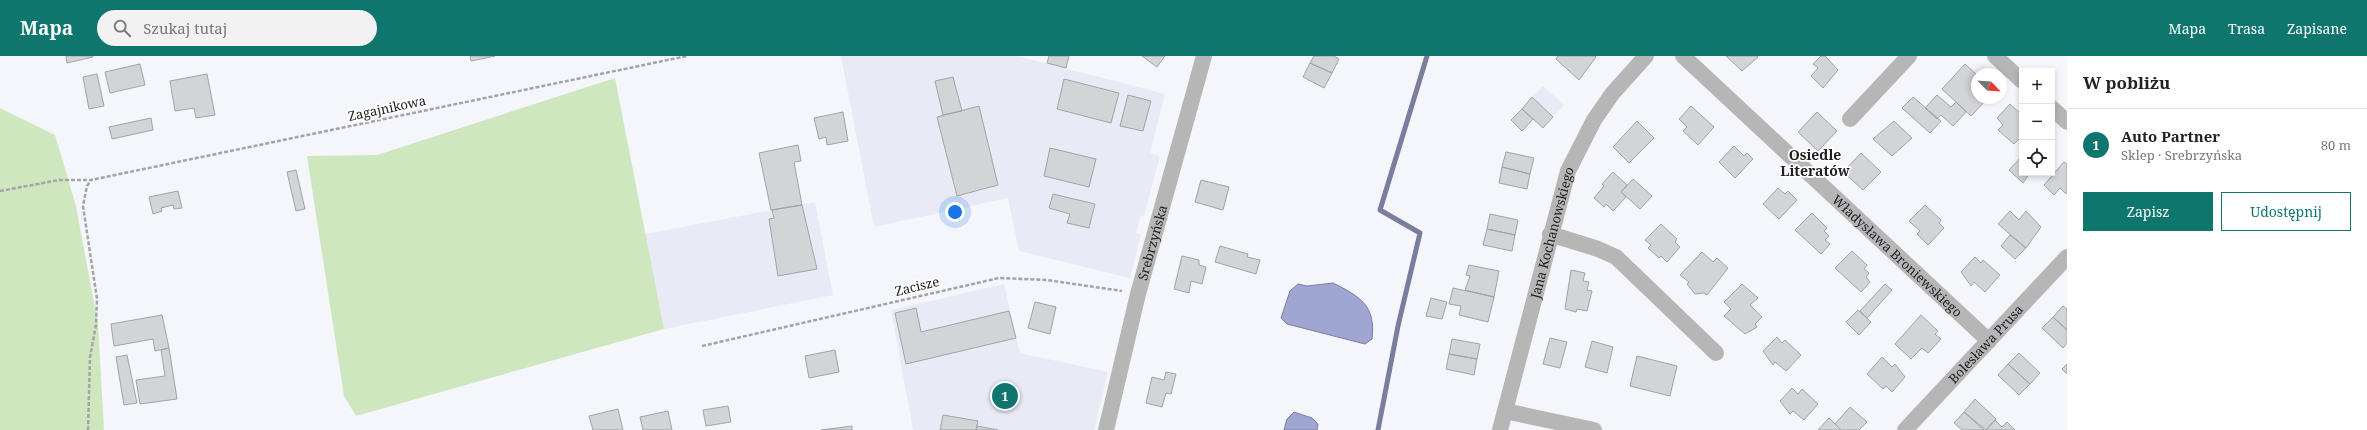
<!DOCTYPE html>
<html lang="pl">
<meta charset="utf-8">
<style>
body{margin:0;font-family:"Noto Serif",serif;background:#f2f2f2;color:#222}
.controls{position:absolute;right:12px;top:12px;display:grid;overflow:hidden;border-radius:0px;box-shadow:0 2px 6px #0003}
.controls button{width:36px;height:36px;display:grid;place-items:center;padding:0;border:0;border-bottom:1px solid #e0e0e0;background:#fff;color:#222;font:20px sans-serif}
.compass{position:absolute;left:1971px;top:12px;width:36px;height:36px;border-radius:50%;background:#fff;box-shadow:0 2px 6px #0003;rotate:115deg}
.you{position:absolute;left:955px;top:156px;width:14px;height:14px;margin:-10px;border:3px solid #fff;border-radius:50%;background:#1a73e8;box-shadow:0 0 0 6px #1a73e833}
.badge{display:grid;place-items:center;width:26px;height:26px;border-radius:50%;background:#0f766e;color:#fff;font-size:13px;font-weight:700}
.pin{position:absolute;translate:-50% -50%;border:2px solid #fff;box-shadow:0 1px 4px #0006}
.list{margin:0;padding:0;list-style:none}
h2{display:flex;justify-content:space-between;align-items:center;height:52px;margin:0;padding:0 16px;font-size:17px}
h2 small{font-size:13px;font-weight:400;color:#767676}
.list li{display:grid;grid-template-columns:26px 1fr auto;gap:12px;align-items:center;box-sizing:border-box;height:72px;padding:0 16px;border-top:1px solid #e0e0e0}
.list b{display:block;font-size:15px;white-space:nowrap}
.list p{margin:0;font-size:13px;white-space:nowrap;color:#767676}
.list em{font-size:13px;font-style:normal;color:#767676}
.actions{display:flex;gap:8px;padding:12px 16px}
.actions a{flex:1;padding:9px 0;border:1px solid #0f766e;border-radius:0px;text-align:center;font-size:14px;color:#0f766e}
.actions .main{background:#0f766e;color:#fff}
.icon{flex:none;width:22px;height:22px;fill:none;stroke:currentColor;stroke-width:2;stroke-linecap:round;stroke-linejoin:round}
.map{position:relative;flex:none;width:2067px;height:374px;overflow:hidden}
header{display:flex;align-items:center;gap:24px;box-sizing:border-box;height:56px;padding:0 20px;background:#0f766e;color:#fff}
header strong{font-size:19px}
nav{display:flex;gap:22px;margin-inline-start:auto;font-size:14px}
.search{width:280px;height:36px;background:#f2f2f2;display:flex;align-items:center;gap:10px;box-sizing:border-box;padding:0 14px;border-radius:22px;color:#767676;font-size:15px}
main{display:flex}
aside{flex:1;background:#fff}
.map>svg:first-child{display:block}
.built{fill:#e8eaf6}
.green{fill:#cfe7bf}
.water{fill:#a0a6d2;stroke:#7a7e9d}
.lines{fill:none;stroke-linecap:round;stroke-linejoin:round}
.stream{stroke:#7a7e9d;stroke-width:5}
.building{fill:#d3d4d8;stroke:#a2a3a7}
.path{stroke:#a4a4a8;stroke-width:2.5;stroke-dasharray:4 2;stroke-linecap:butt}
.street{stroke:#b5b6b5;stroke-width:16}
.labels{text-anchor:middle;stroke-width:3.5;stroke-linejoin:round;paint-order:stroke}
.street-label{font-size:13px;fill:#202022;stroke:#fff}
.neighbourhood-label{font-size:14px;font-weight:bold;fill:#202022;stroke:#fff}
</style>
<header>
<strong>Mapa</strong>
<div class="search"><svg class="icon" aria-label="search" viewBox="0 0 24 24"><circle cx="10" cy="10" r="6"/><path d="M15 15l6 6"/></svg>Szukaj tutaj</div>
<nav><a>Mapa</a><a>Trasa</a><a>Zapisane</a></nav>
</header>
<main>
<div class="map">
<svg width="2067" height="374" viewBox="0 0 2067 374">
<rect width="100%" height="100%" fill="#f5f6fb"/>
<!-- built -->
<path class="built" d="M841,0H1017L1165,38L1150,97L1160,100L1144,160L1141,159L1136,177L1141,179L1130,222L1019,195L1008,142L874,171Z
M1543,30L1564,49L1553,61L1532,41Z
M815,146L833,239L664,273L645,178Z
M1004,228L1020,297L1108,316L1094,374H913L891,254Z"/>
<!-- green -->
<path class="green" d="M615,22L664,273L356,360L344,340L307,100L377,99Z
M0,52L55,79L76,150L98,268L104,374H0Z"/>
<!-- water -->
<path class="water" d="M1333,227C1361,241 1376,250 1372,283L1365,288L1287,268L1281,262L1290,235L1298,228L1307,230Z
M1294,356L1312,362L1318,368L1317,374H1284L1287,363Z"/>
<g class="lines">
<!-- stream -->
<path class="stream" d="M1378,374L1398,270L1420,177L1380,154L1427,0"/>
</g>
<!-- building -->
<path class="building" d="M66,0H93V1L67,7Z
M470,0H495L471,5Z
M1049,0H1069L1066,12L1047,7Z
M1142,0H1165L1157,11Z
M1314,0H1334L1339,3L1332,17L1310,7Z
M1558,0H1595L1596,1L1579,24L1556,3Z
M1726,0H1757L1758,1L1742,15Z
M1821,0H1825L1838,14L1823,32L1811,20L1818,12L1813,8Z
M1310,7L1332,17L1324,32L1303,21Z
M140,8L145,29L110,37L105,16Z
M1965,8L1977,19V42H1988L1971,60L1942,33Z
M97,18L104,50L89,53L83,21Z
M207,18L215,59L196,62L194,52L175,55L170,25Z
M953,21L962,55L943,59L935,25Z
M1064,23L1119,37L1111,67L1057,53Z
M1128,39L1151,45L1143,75L1120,70Z
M1937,39L1951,51L1956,46L1966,56L1953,70L1941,59L1937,63L1925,52Z
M1532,41L1553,61L1543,72L1522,53Z
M1913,41L1941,65L1930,77L1902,52Z
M2010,48L2022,59V80L2014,88L1998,74L2003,69L1997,62Z
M979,50L998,129L957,140L937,61Z
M1691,50L1714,71L1698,89L1683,75L1687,71L1679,63Z
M1522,53L1533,63L1522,75L1511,64Z
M843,56L848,85L827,89L826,81L819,83L814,62Z
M1817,56L1837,75L1818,95L1798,76Z
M151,62L153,74L112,83L109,71Z
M1637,65L1654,82L1629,107L1613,91Z
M1894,65L1912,82L1892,100L1873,83Z
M798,89L801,105L794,106L802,149L771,154L759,97Z
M1734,90L1744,100L1747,97L1753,103L1735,122L1719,106Z
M1050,92L1096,103L1089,131L1044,120Z
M1506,96L1534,102L1530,118L1502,111Z
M1861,97L1881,116L1863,134L1843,116Z
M2022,100V117H2030L2023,127L2009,114Z
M2064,106L2067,108V136L2066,138L2060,132L2054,139L2044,129Z
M1502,111L1530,118L1527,133L1499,127Z
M296,114L305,153L296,155L287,116Z
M1613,116L1627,129L1621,136L1626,141L1613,155L1606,148L1604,151L1594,142L1604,130L1602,128Z
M1633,123L1652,140L1640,153L1621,136Z
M1201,124L1229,131L1223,154L1195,146Z
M1778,132L1785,138L1788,135L1797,144L1779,163L1763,148Z
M178,135L182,152L174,153L173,149L161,152L162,155L153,158L149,141Z
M1053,138L1095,148L1089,172L1067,167L1070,158L1049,152Z
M802,149L817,213L778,220L769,163L774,162L772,154Z
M1925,149L1941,164L1939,167L1944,172L1928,189L1917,178L1920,175L1909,165Z
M2010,155L2019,164L2026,155L2041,171L2026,192L1998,168Z
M1812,157L1827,172L1824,175L1829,180L1825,184L1830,188L1821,198L1795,174Z
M1490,158L1518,164L1515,179L1487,173Z
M1661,168L1677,183L1675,186L1680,191L1667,206L1661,200L1659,202L1648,192L1651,189L1645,184Z
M1487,173L1515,179L1512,195L1483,189Z
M2010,179L2026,192L2015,203L2001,190Z
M1220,190L1248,198L1247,201L1260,204L1256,218L1215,206Z
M1852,195L1867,209L1864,213L1869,217L1866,221L1870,226L1861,236L1835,212Z
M1702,196L1713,206L1717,202L1728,212L1707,239L1704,237L1695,238L1687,228L1689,226L1680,219Z
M1182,200L1199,204V209L1206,211L1202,228L1191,225L1189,237L1174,233Z
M1975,201L1981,207L1983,204L2000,219L1985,236L1974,226L1971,230L1961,216Z
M1469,209L1499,215L1494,241L1465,234L1470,220L1466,219Z
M1571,214L1585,217L1583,225L1589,226L1587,234L1592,235L1587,255L1577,253L1576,256L1565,253Z
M1742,228L1758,242L1750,249L1762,261L1755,268L1757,271L1745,278L1724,260L1731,253L1724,246Z
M1885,228L1892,234L1867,262L1860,255Z
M1453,232L1494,241L1488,266L1459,259L1461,250L1449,248Z
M1431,242L1447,246L1442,263L1426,260Z
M1035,246L1056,251L1050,278L1028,272Z
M2063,250L2067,253V274L2053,261Z
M916,252L921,276L1009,255L1016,282L906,308L895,257Z
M1858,254L1871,266L1859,279L1846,266Z
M162,259L169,292L155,295L153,283L114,290L111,268Z
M1921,259L1938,275L1935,278L1941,283L1928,297L1922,292L1911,303L1895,288Z
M2053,261L2067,274V287L2063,292L2042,272Z
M1777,281L1782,287L1785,284L1801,299L1786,315L1775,306L1773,309L1763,295Z
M1550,282L1567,286L1560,312L1543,308Z
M1452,283L1480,288L1477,303L1449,298Z
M1592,285L1613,291L1607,317L1585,311Z
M169,292L177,343L140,348L136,324L165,320L161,294Z
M835,294L839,316L809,322L805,300Z
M2019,297L2040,317L2030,328L2008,308Z
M1449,298L1477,303L1474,319L1446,313Z
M127,299L137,347L124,349L116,301Z
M1637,300L1677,310L1670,340L1630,330Z
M1882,301L1892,311L1895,308L1905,321L1892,336L1886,330L1883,333L1867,318Z
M2008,308L2030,328L2019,339L1998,319Z
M2067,308V318L2062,313Z
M1166,316L1176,318L1171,338L1166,337L1162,351L1146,347L1152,321L1164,324Z
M1792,332L1798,338L1802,333L1818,348L1804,364L1793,355L1790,358L1780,345Z
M1975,343L1996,363L1986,374L1964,356Z
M728,350L731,366L706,370L703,354Z
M1850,351L1867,366L1859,374H1841L1835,368Z
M618,353L623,374H593L589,360Z
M668,355L672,374H643L640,361Z
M1964,356L1984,374H1962L1954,367Z
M943,359L978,365L976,374H940Z
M1829,362L1841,374H1818Z
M1995,364L2002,371L2007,366L2015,374H1986Z
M852,370V374H821Z
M977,370L998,374H976Z"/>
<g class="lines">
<!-- path -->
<path class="path" d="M0,135L59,124H91L687,0
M702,290L999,222L1047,224L1122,235
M88,374L90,301L96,269L97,243L83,150L87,130L91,124"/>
<!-- street -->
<g class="street">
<path id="s1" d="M1683,0L1989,285"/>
<path d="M1995,0L2022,25"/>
<path d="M2052,52L2067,66"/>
<path d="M1850,63L1909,0"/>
<path d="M1550,178L1598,193L1616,201L1716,297"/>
<path d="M1505,355L1594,374"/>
<path id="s2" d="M1106,374L1138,238L1204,0"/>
<path id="s3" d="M1500,374L1568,115L1594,64L1612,38L1646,0"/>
<path id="s4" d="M1905,374L2067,201"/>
</g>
</g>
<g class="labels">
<!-- street labels -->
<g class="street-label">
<text transform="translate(387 52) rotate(-12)" y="5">Zagajnikowa</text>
<text dy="5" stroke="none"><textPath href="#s3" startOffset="204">Jana Kochanowskiego</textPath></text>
<text dy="5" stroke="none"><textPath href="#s2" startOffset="193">Srebrzyńska</textPath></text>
<text dy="5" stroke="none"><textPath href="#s1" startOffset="293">Władysława Broniewskiego</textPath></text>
<text transform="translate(917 230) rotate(-13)" y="5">Zacisze</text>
<text dy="5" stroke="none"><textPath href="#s4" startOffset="118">Bolesława Prusa</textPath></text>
</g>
<!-- neighbourhood labels -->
<g class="neighbourhood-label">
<text x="1815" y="104">Osiedle<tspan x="1815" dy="16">Literatów</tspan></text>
</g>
</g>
</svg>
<div class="controls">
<button>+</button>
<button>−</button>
<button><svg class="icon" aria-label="locate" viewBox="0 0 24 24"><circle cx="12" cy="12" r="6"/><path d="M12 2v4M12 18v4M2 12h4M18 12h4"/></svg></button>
</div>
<svg class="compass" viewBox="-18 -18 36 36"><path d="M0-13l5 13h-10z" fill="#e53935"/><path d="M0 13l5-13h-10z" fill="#767676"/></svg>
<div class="you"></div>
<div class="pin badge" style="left:1005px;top:340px">1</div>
</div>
<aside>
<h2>W pobliżu<small></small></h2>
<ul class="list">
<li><span class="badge">1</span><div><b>Auto Partner</b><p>Sklep · Srebrzyńska</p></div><em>80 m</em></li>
</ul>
<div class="actions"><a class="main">Zapisz</a><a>Udostępnij</a></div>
</aside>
</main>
